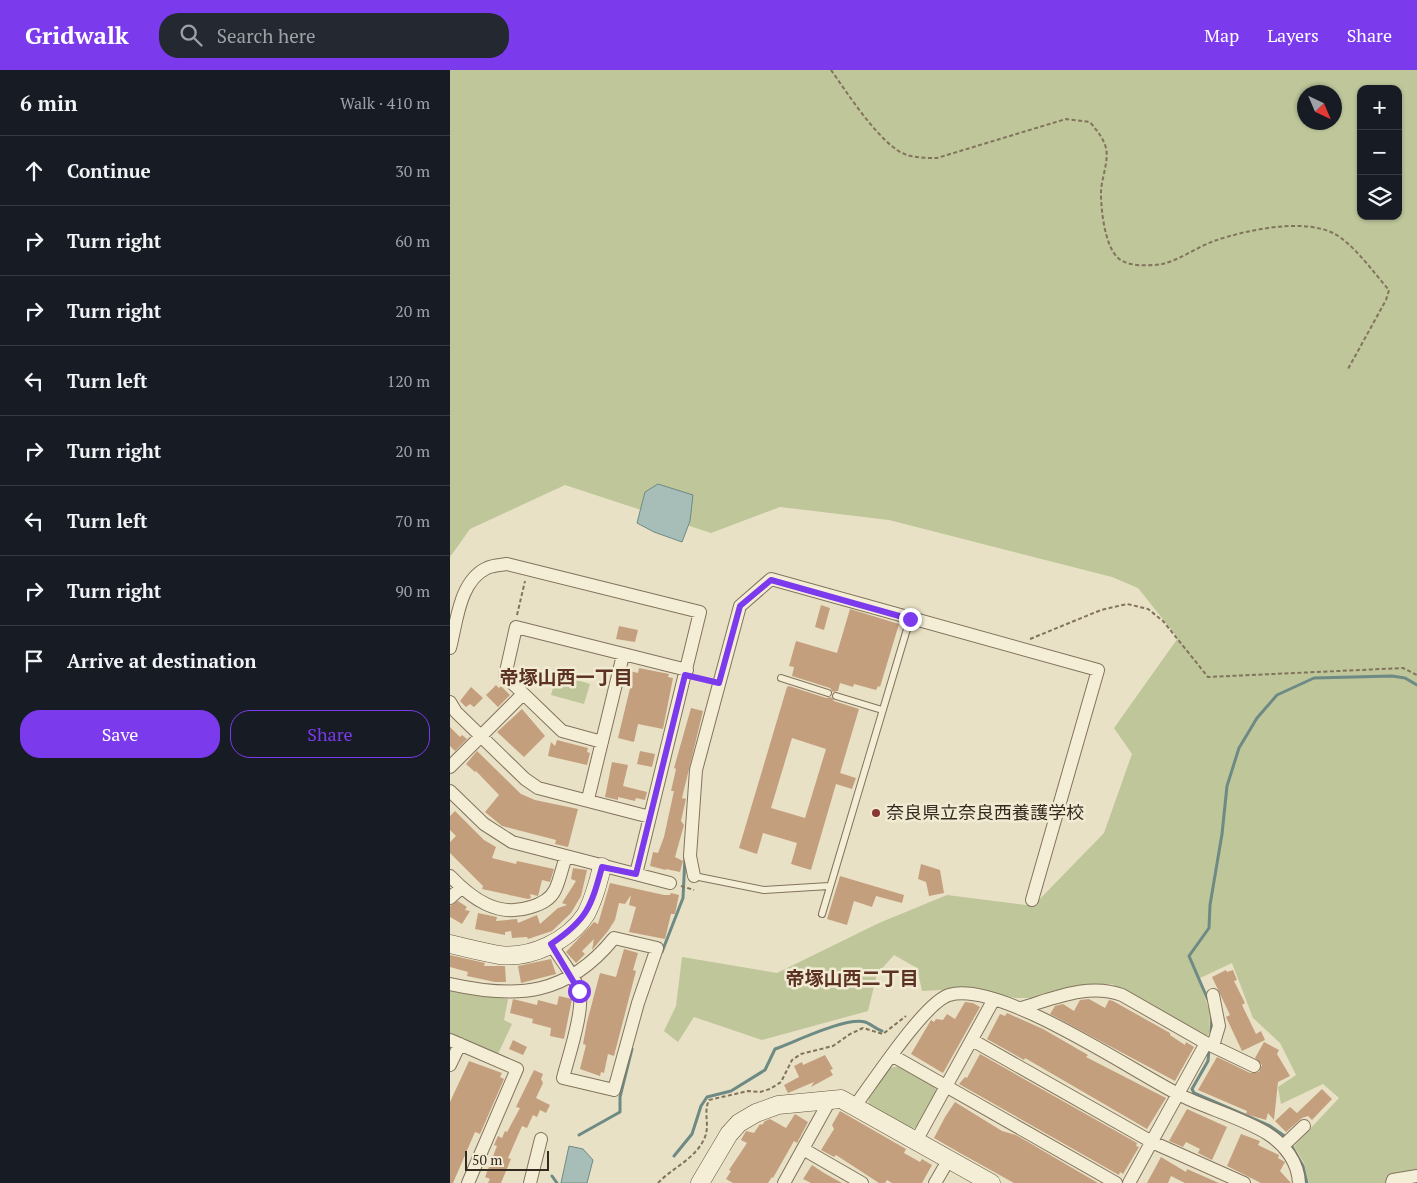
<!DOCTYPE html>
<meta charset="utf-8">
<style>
body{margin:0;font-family:"PT Serif","Noto Sans JP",serif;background:#242831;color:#f1f3f6}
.controls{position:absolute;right:15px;top:15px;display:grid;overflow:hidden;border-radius:10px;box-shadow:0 1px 4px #0004}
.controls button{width:45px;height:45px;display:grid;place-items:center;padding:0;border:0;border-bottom:1px solid #363941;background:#171b24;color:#f1f3f6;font:25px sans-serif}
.compass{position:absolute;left:847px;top:15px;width:45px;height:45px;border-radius:50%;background:#171b24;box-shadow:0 1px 4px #0004;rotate:136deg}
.scale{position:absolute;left:15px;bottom:12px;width:84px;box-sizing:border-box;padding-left:5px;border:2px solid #342a1f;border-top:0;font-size:14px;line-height:18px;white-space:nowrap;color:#342a1f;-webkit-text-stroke:4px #f2ebd3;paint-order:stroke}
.stop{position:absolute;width:15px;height:15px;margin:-11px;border:4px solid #7c3aed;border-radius:50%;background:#fff}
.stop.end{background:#7c3aed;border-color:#fff;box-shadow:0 1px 5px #0008}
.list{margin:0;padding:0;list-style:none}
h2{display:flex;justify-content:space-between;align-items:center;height:65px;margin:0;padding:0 20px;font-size:21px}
h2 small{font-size:16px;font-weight:400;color:#9ea1a6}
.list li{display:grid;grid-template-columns:32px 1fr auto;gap:15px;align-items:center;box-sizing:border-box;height:70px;padding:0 20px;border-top:1px solid #363941}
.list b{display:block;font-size:19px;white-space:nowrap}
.list em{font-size:16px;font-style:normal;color:#9ea1a6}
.actions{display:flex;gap:10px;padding:15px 20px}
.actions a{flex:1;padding:11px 0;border:1px solid #7c3aed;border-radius:20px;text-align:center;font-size:18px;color:#7c3aed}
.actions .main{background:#7c3aed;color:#fff}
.icon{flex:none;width:28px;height:28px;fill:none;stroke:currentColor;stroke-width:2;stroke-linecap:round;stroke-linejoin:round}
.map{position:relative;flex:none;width:967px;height:1113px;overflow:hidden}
header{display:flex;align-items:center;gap:30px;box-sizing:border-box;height:70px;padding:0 25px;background:#7c3aed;color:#fff}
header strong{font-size:24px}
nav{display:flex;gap:28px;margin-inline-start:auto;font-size:18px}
.search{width:350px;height:45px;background:#242831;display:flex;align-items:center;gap:12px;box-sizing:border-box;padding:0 18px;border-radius:20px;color:#9ea1a6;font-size:19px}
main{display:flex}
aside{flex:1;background:#171b24}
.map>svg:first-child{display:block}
.green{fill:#bec69a;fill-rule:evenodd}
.water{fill:#a6bdb8;stroke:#6e8a85}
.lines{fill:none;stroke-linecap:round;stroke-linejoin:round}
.stream{stroke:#6e8a85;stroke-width:3}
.building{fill:#c49f7e;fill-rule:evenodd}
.lane-casing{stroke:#82735d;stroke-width:8}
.street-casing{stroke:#82735d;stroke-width:14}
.secondary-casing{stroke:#645440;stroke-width:19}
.path{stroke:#82735d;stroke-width:2;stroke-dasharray:4 2.5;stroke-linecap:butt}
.lane{stroke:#f5eed7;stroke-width:6}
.street{stroke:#f5eed7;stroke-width:12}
.secondary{stroke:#f5eed7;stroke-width:18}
.route{stroke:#7c3aed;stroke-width:6}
.poi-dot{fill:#8b3733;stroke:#f2ebd3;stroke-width:2}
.labels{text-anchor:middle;stroke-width:5;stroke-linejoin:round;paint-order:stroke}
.poi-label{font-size:18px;fill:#342a1f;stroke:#f2ebd3;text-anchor:start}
.neighbourhood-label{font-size:19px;font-weight:bold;fill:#5c3223;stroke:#f2ebd3}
</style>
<header>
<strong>Gridwalk</strong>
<div class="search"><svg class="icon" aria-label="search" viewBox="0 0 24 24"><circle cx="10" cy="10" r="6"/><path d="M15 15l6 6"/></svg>Search here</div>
<nav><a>Map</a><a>Layers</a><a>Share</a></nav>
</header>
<main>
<aside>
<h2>6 min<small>Walk · 410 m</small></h2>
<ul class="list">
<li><svg class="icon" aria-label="ahead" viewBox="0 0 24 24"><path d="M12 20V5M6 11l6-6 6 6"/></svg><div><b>Continue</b></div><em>30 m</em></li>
<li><svg class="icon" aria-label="right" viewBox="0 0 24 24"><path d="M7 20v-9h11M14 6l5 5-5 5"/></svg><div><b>Turn right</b></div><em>60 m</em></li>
<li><svg class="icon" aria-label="right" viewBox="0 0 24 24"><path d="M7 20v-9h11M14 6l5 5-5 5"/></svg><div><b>Turn right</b></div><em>20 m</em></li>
<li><svg class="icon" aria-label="left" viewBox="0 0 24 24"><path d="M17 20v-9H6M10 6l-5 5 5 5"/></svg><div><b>Turn left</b></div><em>120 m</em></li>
<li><svg class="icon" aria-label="right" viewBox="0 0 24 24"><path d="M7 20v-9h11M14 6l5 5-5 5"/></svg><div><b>Turn right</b></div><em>20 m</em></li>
<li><svg class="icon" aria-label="left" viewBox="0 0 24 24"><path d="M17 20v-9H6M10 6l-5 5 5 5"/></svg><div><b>Turn left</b></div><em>70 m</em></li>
<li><svg class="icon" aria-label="right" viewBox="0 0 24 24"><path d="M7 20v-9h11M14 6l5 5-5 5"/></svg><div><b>Turn right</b></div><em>90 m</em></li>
<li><svg class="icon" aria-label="arrive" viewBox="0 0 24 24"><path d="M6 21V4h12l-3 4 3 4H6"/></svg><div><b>Arrive at destination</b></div></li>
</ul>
<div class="actions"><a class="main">Save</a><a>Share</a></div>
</aside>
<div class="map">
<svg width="967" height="1113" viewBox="0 0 967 1113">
<rect width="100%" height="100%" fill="#e9e1c5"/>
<!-- green -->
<path class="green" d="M0,0H967V1099L939,1104L935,1113H859L854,1093L844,1076L889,1028L873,1014L831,1034L828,1017L846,1005L830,973L803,948L782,893L748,909L760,942L759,964L756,966L662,914L630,916L587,928H565L524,918L472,921L467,898L444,885L427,904L418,941L312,970L244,947L228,972L214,961L226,936L232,887L327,903L429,853L497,825L583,836L654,763L682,684L664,658L728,568L688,518L662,507L439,450L330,437L261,463L115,415L20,459L0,487ZM911,19H948V146H911ZM854,22H884V52H854Z
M107,604L140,614L134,634L101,625Z
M0,919L58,929L54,950L62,954L48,984L0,964Z
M449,996L485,1016L487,1024L468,1056L460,1060L419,1037L418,1028L440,998Z"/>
<!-- water -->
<path class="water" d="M208,414L243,425L240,451L232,472L204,462L187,453L195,422Z
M119,1076L133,1079L143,1090L137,1113H111Z"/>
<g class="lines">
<!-- stream -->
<path class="stream" d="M212,882L233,828L235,787
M758,930L739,886L759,858L760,835L772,764L777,716L789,678L807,648L827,625L864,608L942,606L955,608L967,615
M761,962L762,946
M759,979L758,991L742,1019L744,1023L820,1056L836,1067
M129,1065L170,1042V1027L182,979
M841,1075L853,1096L857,1113
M224,1086L242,1064L251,1036L257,1027L281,1021L315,1000L325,979C345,972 395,947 415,952C421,954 426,959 432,961
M102,1106L107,1113"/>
</g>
<!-- building -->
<path class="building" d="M371,535L380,538L374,560L365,557Z
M400,539L449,554L430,617L428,616L426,620L404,614L403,617L390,613L388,621L383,622L380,618L342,606L344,597L339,596L346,571L387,583Z
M169,556L188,560L185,572L166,569Z
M189,598L219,604L218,607L223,608L213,659L188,654L184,672L168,668L182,610L178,609L180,601L188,603Z
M46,615L49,618L51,616L60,625L48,637L36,625Z
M339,616L376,628L381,627L384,631L409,639L390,703L406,708L402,719L386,714L361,800L341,794L347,773L313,763L307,784L289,778L337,617ZM342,668L376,679L355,748L321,738Z
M21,617L33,628L24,637L20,634L16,637L10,631Z
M241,638L253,641L232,728L236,729L231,751L234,755L225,787L233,791L230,802L216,799V800L200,796L203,782L208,783L214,767L224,721H221L226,699L224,698Z
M72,639L95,666L74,687L47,662Z
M0,657L10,667L12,665L17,669L5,681L0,676Z
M107,670L138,678L137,682L140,683L137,695L98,686L101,672L105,676Z
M27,681L71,724L85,730L128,739L118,777L105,774L106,770L52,756L35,742L49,725L26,701L25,702L16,694Z
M190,681L205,684L202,697L187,694Z
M162,692L178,695L173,716L197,722L195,730L186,728L185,731L168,727V730L155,727Z
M5,741L34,770L46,777L42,788L66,794L67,791L104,799L100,812L92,810L88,826L80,824L81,828L78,829L32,819L33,816L0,783V772L6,766L0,760V746Z
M471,794L490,800L494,823L479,826L476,812L468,809Z
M123,798L137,800L131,826L121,843L102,861L78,869L77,867L62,868L61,861L55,862V865L25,859L28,843L47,847L46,851L67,849L68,853L87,845L90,854L108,838L117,835L112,833L126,811L121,809Z
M390,806L454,825L452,833L426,826L422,837L404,831L397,855L377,849Z
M160,813L214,825H220L221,823L229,825L225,844H221L215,869L179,862L186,837L179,835L181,825L175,834L169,833L165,850L158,861L142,880L144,869L132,881L135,884L126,893L116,882L144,852L148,854Z
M8,831L17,837L15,840L20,841L12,854L0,847V836Z
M174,879L188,883L183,900L186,901L164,986L158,984L154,1003L151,1002L150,1006L130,999L136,975L133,974L137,952L150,903L166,907Z
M0,885L35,893L34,896H55L56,912H45L17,906L18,902L0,897Z
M101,889L106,904L71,913L68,896Z
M776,900L777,902L783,900L787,910L784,911L795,933L792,935L806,964L811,961L815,970L792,981L776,947L780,945L762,907Z
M109,926L122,929L114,969L100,966L101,958L82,953L83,949L60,943L63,929L87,935L88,930L107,935Z
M639,929L655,938L659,930L663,931L720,963V965L735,975L736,972L744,977L725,1011L600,944L605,936L613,934L624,941L630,930Z
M515,932L523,933L530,937L493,1003L461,984L481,950L484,952L486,949L493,950L497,944L505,949Z
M557,943L593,959L638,985L636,987L716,1028L697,1059L575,988L574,990L537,969L550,944L555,946Z
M63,970L77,977L73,985L59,979Z
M814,972L829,980L827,984L840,1006L828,1012L824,1050L818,1043L816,1050L799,1045L796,1044L797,1041L748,1020L767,987L800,1003L809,1002L812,995L805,988Z
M530,984L687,1073L686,1076L689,1077L673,1104L670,1102L669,1105L509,1014L515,1007L517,1008Z
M375,985L383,999L380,1000L383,1005L361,1017L364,1012L338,1023L334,1015L349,1007L344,996L352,992L353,995Z
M19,991L52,1003L50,1007L54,1009L30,1064L25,1062L3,1113H0V1032Z
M84,1000L93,1004L91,1009L93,1013L86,1028L100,1035L96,1043L90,1040L87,1047L83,1045L77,1058L72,1056L58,1088L61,1089L51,1113H38L40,1109L35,1107L47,1076L44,1075L48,1066L52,1068L55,1061L57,1062L70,1038L66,1037Z
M872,1019L882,1029L862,1050L858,1046L852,1048L836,1062L825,1051L840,1037L847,1043Z
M505,1032L552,1061L566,1065L648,1113H564L510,1083L484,1068L495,1047Z
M737,1039L777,1057L762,1090L748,1083L750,1079L736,1072L733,1077L719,1071Z
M390,1041L456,1079L454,1083L470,1092L472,1089L482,1095L472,1113H442L437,1110L435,1113H429L386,1085L384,1087L371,1080L384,1059L382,1055Z
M345,1044L358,1052L347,1073L344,1071L323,1108L322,1107L318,1113H283L276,1109L281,1101L279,1100L297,1073L291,1070L296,1061L304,1063L310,1054L312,1055L315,1051L320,1049L336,1058Z
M791,1064L810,1071L808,1075L829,1085L828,1088L835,1092L830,1101L841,1113H811L777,1096Z
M711,1087L736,1102L737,1099L769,1113H735L721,1106L718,1113H697Z
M362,1095L374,1103L392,1113H361L353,1109Z"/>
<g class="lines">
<!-- lane casing -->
<g class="lane-casing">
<path id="lane" d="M331,608L378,623
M386,626L432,640
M244,806L314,820L379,816
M372,844L460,549"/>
</g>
<!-- street casing -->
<g class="street-casing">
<path id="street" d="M0,578C7,552 9,511 37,498C43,495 51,495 57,494L250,542L186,804
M0,632L6,642L75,709L88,718L200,747
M152,672L112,661L55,606L66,557L237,600
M0,697L73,624
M0,721L34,754L62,772L220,813
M138,729L173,585
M0,806C22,829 48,848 81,837C91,834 100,830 105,820C110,810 112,797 116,787
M244,806L240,786L246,700L290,536L321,509L648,600L582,830
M0,828L11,818
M0,914C67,929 117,926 164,868L207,878L188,933L164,1020L113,1008C118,988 135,938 129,921C124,904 110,889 101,874
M763,925L769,956L763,976
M571,938C605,928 638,913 672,925L756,973L804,996
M0,970L67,999L18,1113
M522,970L702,1072L794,1113
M443,986L666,1113
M0,995L10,974
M405,1036C423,1012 475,932 499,925C549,910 679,999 728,1024C755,1038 793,1048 818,1064C835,1075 848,1092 849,1113
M466,1071L544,929
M833,1076L854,1056
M353,1079L412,1113
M80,1113L91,1069
M334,1113L380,1030
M485,1113L499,1089
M679,1113L756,973
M942,1113L943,1110L967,1106"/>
</g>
<!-- secondary casing -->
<g class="secondary-casing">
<path id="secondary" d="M0,874C16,878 33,882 49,885C80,889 119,871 136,844C144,829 148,813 152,797
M250,1113L279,1064L289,1053L306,1043L328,1035L391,1029L541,1113"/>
</g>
<!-- path -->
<path class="path" d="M381,0C398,24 423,63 447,80C458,88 474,88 487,88L616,49L640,52C647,61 653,67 656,78C659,92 651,109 651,123C651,141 655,176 668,188C678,197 699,196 712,194C730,190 747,177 764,171C796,160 852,148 883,163C903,173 924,203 939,220L936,230L898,299
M67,545L75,511
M580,569L651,540L677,534L698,539L713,551L758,607L953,598L967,605
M245,607L257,610
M231,816L244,820
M208,1113C223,1097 246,1089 255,1067C260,1054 253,1043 259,1030L298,1021L310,1022L320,1019L331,1012L342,990L351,984L383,976L400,964L413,958L433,964L456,946"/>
<!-- lane -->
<use href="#lane" class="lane"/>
<!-- street -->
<use href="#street" class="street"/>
<!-- secondary -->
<use href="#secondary" class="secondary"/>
</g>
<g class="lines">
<!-- route -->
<path class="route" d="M129,921L101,874C137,850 141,837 152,797L186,804L235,605L269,613L290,536L321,510L460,549"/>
</g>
<!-- markers -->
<circle class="poi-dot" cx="426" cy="743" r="5"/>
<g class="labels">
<!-- poi labels -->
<g class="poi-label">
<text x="436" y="749">奈良県立奈良西養護学校</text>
</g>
<!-- neighbourhood labels -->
<g class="neighbourhood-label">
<text x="116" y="614">帝塚山西一丁目</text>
<text x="402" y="915">帝塚山西二丁目</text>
</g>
</g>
</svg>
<div class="controls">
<button>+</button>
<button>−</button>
<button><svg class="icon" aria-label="layers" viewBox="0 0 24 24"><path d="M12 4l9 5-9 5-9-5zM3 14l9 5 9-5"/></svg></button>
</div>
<svg class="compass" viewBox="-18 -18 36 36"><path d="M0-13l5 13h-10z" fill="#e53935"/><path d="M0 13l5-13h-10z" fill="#9ea1a6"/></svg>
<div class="scale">50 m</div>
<div class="stop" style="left:129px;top:921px"></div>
<div class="stop end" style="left:460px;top:549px"></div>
</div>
</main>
